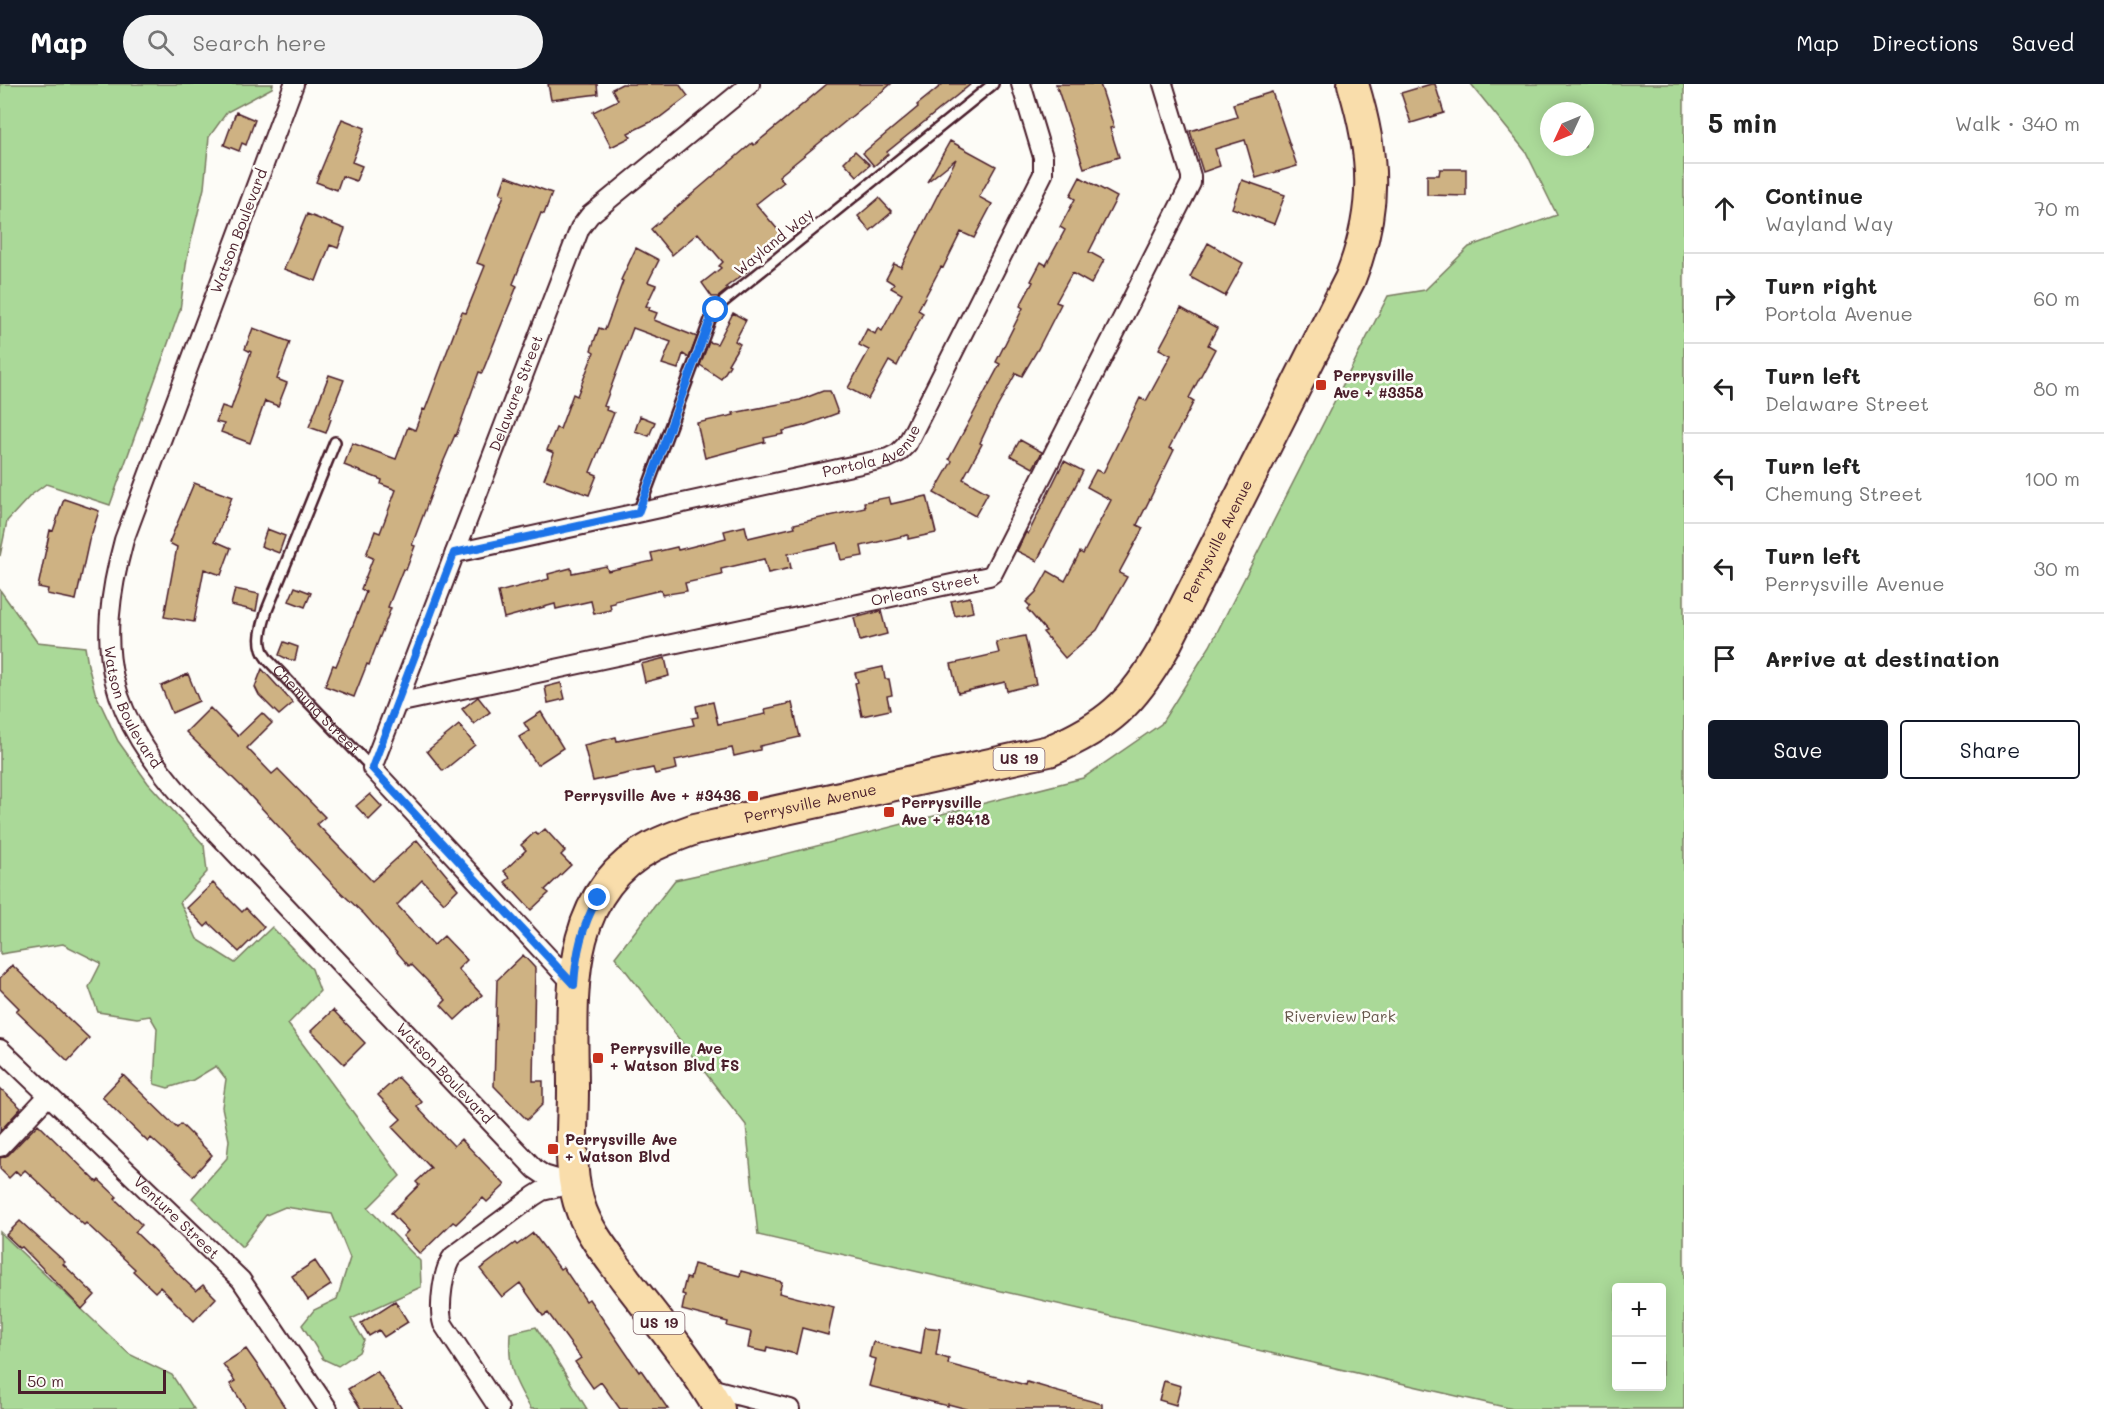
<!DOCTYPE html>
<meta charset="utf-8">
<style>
body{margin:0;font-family:Mali,sans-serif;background:#f2f2f2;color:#222}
.controls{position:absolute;right:18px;bottom:18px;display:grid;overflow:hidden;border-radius:6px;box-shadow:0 3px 15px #0003}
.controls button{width:54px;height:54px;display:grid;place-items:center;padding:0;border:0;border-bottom:2px solid #e0e0e0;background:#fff;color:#222;font:30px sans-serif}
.compass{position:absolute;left:1540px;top:18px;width:54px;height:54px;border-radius:50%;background:#fff;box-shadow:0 3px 15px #0003;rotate:226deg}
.scale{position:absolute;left:18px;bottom:15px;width:148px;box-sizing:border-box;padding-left:6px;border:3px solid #4a1f2b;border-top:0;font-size:16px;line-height:21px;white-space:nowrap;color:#4a1f2b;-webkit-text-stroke:4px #fdfcf7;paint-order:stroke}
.stop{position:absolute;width:18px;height:18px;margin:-14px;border:4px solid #1a73e8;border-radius:50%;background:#fff}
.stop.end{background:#1a73e8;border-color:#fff;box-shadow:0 2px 6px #0008}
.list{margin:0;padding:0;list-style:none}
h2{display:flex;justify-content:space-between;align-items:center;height:78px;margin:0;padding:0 24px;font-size:26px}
h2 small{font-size:20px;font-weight:400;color:#767676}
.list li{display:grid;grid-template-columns:39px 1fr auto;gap:18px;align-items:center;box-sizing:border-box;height:90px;padding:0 24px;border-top:2px solid #e0e0e0}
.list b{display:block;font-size:22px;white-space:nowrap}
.list p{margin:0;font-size:20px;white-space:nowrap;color:#767676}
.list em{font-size:20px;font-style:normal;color:#767676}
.actions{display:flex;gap:12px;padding:18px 24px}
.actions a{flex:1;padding:14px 0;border:2px solid #111827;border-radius:6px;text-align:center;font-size:21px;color:#111827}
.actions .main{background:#111827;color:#fff}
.icon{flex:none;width:33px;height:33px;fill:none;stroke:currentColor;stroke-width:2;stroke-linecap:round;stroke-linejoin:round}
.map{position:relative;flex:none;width:1684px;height:1325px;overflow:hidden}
header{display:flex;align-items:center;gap:36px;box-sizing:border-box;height:84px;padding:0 30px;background:#111827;color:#fff}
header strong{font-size:28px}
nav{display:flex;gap:33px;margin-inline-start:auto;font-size:21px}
.search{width:420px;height:54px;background:#f2f2f2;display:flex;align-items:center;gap:15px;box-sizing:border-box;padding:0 21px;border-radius:33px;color:#767676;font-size:22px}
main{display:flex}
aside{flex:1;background:#fff}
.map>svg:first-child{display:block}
.green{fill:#aad998;stroke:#7a7c62;stroke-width:1.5;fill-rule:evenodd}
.building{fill:#ceb283;stroke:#4a1f2b;stroke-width:1.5}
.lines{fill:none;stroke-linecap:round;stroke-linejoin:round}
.service-casing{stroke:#4a1f2b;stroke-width:14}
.minor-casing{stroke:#4a1f2b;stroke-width:22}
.primary-casing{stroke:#4a1f2b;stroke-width:34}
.service{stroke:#fdfcf7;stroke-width:9}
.minor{stroke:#fdfcf7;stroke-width:18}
.primary{stroke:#f9ddab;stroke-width:30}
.route{stroke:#1a73e8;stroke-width:8}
.poi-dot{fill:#c8321e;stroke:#fdfcf7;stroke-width:2}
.labels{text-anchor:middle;stroke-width:5;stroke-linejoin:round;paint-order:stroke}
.shield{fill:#fdfcf7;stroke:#806168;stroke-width:1.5}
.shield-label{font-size:14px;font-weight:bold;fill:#4a1f2b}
.street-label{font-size:15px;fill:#4a1f2b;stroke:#fdfcf7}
.poi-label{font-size:15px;font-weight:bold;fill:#4a1f2b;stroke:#fdfcf7;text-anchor:start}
.park-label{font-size:15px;fill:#67574c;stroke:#fdfcf7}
</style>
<header>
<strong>Map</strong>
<div class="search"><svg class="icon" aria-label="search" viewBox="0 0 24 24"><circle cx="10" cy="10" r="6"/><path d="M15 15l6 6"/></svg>Search here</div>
<nav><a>Map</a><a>Directions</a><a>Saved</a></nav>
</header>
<main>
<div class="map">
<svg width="1684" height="1325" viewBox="0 0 1684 1325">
<rect width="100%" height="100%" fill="#fdfcf7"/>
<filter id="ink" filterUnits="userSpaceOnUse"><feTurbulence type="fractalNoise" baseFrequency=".0167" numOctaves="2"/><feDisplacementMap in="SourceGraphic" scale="12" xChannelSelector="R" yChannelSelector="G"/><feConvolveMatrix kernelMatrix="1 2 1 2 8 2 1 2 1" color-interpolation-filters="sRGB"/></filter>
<g filter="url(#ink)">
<!-- green -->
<path class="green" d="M0,0H273L272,4L227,28L209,53L204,104L187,174L180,226L110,421L46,400L30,412L7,437L0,472Z
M1471,0H1684V1325H1513L758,1151L746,1041L615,873L675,796L738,782L1083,694L1161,640L1210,562L1388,212L1425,206L1469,163L1557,131L1526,68ZM1549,27H1585V63H1549ZM1616,1204H1662V1302H1616Z
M0,506L37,558L85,563L88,581L95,608L118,657L148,699L204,761L207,788L180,818L197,855L235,879L272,843L312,885L320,907L288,940L400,1092L368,1124L420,1177L421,1203L351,1235L364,1256L359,1268L338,1282L323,1275L302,1241L314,1226L337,1215L350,1174L332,1130L285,1123L266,1131L242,1163L192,1114L227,1074L229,1056L222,1023L226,995L216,982L193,996L168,1004L154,1000L157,944L150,932L137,934L98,928L89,903L101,879L63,860L0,870Z
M0,1148L129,1270L172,1291L194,1325H0Z
M536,1243L587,1325H531C513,1295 508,1284 510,1249Z"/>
<!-- building -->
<path class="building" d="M548,0H597L598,10L551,16Z
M622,0H679L688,12L659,34L628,49L631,53L611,63L593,28L618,16L612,5Z
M827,0H891L779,92L784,98L756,120L784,153L747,183L749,186L726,203L728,205L718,213H712L702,199L721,184L719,182L723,178L698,149L672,171L651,145L738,71L752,59L754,61Z
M943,0H971L887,68L888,70L874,82L863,69L918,23L917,21Z
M1056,0H1100L1114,43L1110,44L1119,73L1084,84Z
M1431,0H1435L1444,29L1411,39L1401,9Z
M1272,8L1297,82L1256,94L1245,56L1215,65L1220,82L1203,88L1190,47L1237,33L1233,20Z
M236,28L255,36L246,61L242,59L239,67L224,61Z
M342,35L365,44L352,78L362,82L356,97L342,92L337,106L316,98Z
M950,57L996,82L979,113L992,120L974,154L961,148L943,184L941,183L918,226L923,229L897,282L889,277L868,315L848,304L869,266L859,261L867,245L875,250L878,244L882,247L902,210L891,204L894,200L886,195L894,180L901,183L956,75L927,98Z
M855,67L870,81L857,92L844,78Z
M1440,85H1466V112L1427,111V91H1439Z
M506,92L552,109L544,130L541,129L513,200L517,202L482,289L479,288L456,352L455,351L442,381L412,461L415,462L406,486L403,485L388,523L391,524L369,581L367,580L354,613L325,602L333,581L336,582L349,551L366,508L361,505L373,474L366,471L375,447L380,449L396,406L381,400L382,396L344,381L352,359L396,375L408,343L415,346L423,325L425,326L462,228L466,229L485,182L477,179L504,111L500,109Z
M1080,93L1117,113L1089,168L1104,176L1091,200L1072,189L1056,218L1061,220L1038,265L1022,292L1016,289L994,329L980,359L982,360L963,395L988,409L975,432L934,409L952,377L949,375L1000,280L996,278L1023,224L1020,222L1033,198L1031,197L1041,178L1046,181L1065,146L1060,143L1075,115L1070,112Z
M1242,96L1285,111L1274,140L1232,124Z
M879,114L892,128L870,147L858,132Z
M307,130L345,145L338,164L330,161L316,197L284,185Z
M1208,159L1243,179L1225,212L1190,193Z
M636,164L659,176L648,198L656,201L646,222L650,223L649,226L657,229L654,236L697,253L689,274L683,270L678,285L662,280L671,258L633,244L604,322L607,323L606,326L614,329L590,388L597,391L589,411L544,395L554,369L547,366L556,344L560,345L573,310L577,312L594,268L591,266L599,244L605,246L623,197L621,196Z
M1181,224L1217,244L1208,261L1215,265L1189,314L1194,317L1169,364L1174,366L1137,441L1143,444L1119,489L1127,493L1097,546L1065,574L1043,548L1046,547L1027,525L1030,522L1026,518L1036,508L1048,487L1065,497L1080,468L1083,470L1111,416L1087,403L1096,386L1103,389L1140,314L1146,317L1171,271L1159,265Z
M733,229L746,236L735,257L740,260L728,280L730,281L721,295L700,281L709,258L717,260Z
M253,244L290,258L277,295L287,299L278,322L265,317L250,359L221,348L224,340L216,338L222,322L231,325L251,268L245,265Z
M329,291L344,296L329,334L331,335L326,349L309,343Z
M823,307H830L838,329L803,342L783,347L784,350L764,354L765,358L705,374L697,339L734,331L733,329L800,316Z
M640,332L655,338L649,352L635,347Z
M1020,356L1042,368L1033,384L1011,372Z
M1064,377L1083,387L1037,477L1017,467L1026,448L1028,450Z
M194,399L232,413L215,457L231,464L221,491L204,485L194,538L164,533L177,463L169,459Z
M927,412L936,449L908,455V451L861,462L863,472L841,476L837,459L788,470L791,484L768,489L764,475L721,485L722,491L685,499L687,507L662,511L661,506L615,517V519L610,520L611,526L594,530L591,517L556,525L555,520L504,534L498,508L549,495L548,490L571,484L572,489L606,482L608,487L653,477L651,469L677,463L678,466L726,454L724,447L745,442L748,454L795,443L794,440L865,424L864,418L889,413L891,420Z
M64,415L99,427L91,452H90L76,516L47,510L48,505L38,503L50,446L53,447Z
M267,445L285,452L279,469L261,462Z
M295,503L311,509L305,523L289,517Z
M235,505L259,510L256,527L231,521Z
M970,513L973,528L955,532L951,517Z
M881,527L887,550L860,557L854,534Z
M1025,552L1036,600L1007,607L1005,598L958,609L951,580L999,569L996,558Z
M284,558L298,563L295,576H289L279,571Z
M665,574L669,592L645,598L641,580Z
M883,583L885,595H889L892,611L887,612L890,626L862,632L855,599L858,598L855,589Z
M262,585L293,619L279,631L259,611L255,603Z
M188,590L199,617L172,629L161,602Z
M561,599L565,615L548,619L545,603Z
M478,613L490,628L474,640L462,625Z
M713,618L718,640L766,630L765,625L792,619L800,653L760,662V666L734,672L732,664L675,676L677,685L655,690L653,684L593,697L584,661L616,653L617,657L694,641L692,634L698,633L696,622Z
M210,624L238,652L262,629L272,639L247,664L272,690L278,685L325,733L317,740L372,797L417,756L458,805L444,819L422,796L397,821L434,861L444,852L467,876L458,885L482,911L455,936L441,921L446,916L411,880L409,882L364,830L334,802L242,703L186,648Z
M541,628L563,664L537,681L519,653L529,647L524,639Z
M459,641L475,661L443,687L427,667Z
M370,710L382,723L369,736L356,722Z
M545,745L565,767L561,771L571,781L545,806L549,809L531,826L505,798L510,794L504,787L526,766L521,761L535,748L538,751Z
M213,799L242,828L246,824L264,843L239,868L209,839L205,843L187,824Z
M523,871L535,884L533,997H543V1020L527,1036L494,1002L497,896Z
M12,881L89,954L68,977L16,927L19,924L0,905V894Z
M333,926L365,959L344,980L311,947Z
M123,991L177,1044L181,1040L212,1071L193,1092L151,1054L148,1058L102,1013Z
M398,993L422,1018L417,1023L454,1062L461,1055L505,1101L487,1118L483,1114L456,1140L453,1138L420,1170L403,1152L408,1147L391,1129L419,1101L416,1098L431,1084L392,1043L401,1035L378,1011Z
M0,1004L21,1024L0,1047Z
M38,1040L97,1098L99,1096L117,1113L115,1115L142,1141L135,1148L196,1207L203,1201L216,1214L194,1237L160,1203L155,1208L133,1187L135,1185L89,1142L86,1139L84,1141L25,1086L20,1091L16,1087L9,1094L0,1085V1074L8,1071Z
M20,1137L65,1178L63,1180L95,1211L82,1225L22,1163L20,1164L6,1151Z
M533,1149L560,1185L563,1183L586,1217L589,1215L639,1288L641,1286L668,1325H620L601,1298L593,1304L575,1278L581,1274L548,1229L543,1232L520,1199L502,1213L480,1185L515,1159L517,1161Z
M315,1177L331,1201L308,1216L292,1192Z
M694,1180L740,1192L741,1187L782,1198L779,1209L834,1223L828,1251L802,1244L796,1270L767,1263L766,1268L748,1264L751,1248L727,1242L728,1238L682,1226L685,1211L682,1210L686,1194L690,1195Z
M395,1217L408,1238L384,1253L379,1246L369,1252L361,1239Z
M925,1243L940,1245L936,1271L949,1275L948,1280L1026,1301L1027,1298L1051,1305V1306L1102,1320V1325H967L948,1320V1322L869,1302L876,1275L869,1273L873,1258L921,1270Z
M246,1265L258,1282L286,1325H246L230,1300L235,1297L223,1280Z
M377,1287L402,1325H361L348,1305Z
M1164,1297L1181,1302L1176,1321L1159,1316Z"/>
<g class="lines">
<!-- service casing -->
<g class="service-casing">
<g id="service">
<path id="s1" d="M335,358L267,526C262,544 255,560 268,576L372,684"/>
<path d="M638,429L710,236L723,218L993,0"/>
</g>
</g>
<!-- minor casing -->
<g class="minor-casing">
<g id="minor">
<path id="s2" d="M294,0L124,456C93,570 109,630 187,718L535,1085L544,1091L574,1100"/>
<path id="s3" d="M455,469L888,374L898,369L907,360L1043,90V73L1021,0"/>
<path id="s4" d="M397,619L989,492L993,489L1191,99V92L1163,0"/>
<path id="s5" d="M574,901L372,684L580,144L590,131L750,0"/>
<path id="s6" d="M0,965L241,1196L328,1325"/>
<path d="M0,1063L48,1012"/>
<path d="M706,1303L790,1325"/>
<path d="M499,1325L443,1240C438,1224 443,1184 453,1172L534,1112L542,1107L572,1100"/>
</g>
</g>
<!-- primary casing -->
<g class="primary-casing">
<g id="primary">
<path id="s7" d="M719,1325C693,1279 658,1238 626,1196C610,1174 592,1153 582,1128C567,1090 573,1045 573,1006C573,917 560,811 653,762C667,755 681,750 695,745L1049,667C1108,642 1133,619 1164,564L1350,195C1378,124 1375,72 1353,0"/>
</g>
</g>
<!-- service -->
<use href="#service" class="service"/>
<!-- minor -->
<use href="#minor" class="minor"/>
<!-- primary -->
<use href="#primary" class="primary"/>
</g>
</g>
<g class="lines" filter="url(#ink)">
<!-- route -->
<path class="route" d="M598,814C582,842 576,869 574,901L372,684L454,469L638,429L710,236L716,226"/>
</g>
<!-- markers -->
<g class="poi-dot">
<rect x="1315" y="295" width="12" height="12" rx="3"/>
<rect x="747" y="706" width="12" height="12" rx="3"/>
<rect x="883" y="722" width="12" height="12" rx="3"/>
<rect x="592" y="968" width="12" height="12" rx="3"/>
<rect x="547" y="1059" width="12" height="12" rx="3"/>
</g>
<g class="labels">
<!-- shield labels -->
<g class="shield">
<rect x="993.5" y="664" width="51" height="22" rx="4.5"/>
<rect x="633.5" y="1228" width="51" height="22" rx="4.5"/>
</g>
<g class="shield-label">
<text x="1019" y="680">US 19</text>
<text x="659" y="1244">US 19</text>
</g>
<!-- street labels -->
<g class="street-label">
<text transform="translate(239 147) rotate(-69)" y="5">Watson Boulevard</text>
<text transform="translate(774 158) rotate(-39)" y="5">Wayland Way</text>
<text dy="5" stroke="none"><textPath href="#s5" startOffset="698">Delaware Street</textPath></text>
<text dy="5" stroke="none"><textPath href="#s3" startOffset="432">Portola Avenue</textPath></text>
<text dy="5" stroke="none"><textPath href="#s7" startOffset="1322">Perrysville Avenue</textPath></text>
<text dy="5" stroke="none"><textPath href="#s4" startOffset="540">Orleans Street</textPath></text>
<text dy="5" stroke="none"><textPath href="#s2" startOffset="660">Watson Boulevard</textPath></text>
<text dy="5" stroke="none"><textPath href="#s1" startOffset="303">Chemung Street</textPath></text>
<text dy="5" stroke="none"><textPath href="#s7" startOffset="800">Perrysville Avenue</textPath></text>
<text dy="5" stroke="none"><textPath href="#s2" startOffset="1146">Watson Boulevard</textPath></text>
<text dy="5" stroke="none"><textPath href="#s6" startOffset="244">Venture Street</textPath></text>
</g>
<!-- poi labels -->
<g class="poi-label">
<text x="1333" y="297">Perrysville<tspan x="1333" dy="17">Ave + #3358</tspan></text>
<text x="741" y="717" text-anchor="end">Perrysville Ave + #3436</text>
<text x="901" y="724">Perrysville<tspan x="901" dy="17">Ave + #3418</tspan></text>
<text x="610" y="970">Perrysville Ave<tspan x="610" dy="17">+ Watson Blvd FS</tspan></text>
<text x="565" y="1061">Perrysville Ave<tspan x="565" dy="17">+ Watson Blvd</tspan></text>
</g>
<!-- park labels -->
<g class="park-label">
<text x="1340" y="938">Riverview Park</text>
</g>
</g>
</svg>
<div class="controls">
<button>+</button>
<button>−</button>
</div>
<svg class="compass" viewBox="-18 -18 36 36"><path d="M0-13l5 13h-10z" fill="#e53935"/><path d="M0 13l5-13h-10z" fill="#767676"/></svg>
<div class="scale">50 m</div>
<div class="stop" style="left:716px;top:226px"></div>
<div class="stop end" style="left:598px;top:814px"></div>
</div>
<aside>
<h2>5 min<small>Walk · 340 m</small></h2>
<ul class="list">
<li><svg class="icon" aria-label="ahead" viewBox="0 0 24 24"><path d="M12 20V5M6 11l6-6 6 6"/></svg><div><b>Continue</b><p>Wayland Way</p></div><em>70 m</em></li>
<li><svg class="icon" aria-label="right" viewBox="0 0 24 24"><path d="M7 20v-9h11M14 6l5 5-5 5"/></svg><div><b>Turn right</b><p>Portola Avenue</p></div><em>60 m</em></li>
<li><svg class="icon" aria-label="left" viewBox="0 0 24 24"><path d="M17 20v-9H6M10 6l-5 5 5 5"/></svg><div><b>Turn left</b><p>Delaware Street</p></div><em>80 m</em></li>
<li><svg class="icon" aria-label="left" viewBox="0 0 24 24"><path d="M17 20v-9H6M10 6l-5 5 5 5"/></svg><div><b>Turn left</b><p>Chemung Street</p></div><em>100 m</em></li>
<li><svg class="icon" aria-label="left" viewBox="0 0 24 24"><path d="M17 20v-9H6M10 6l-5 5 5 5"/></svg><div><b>Turn left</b><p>Perrysville Avenue</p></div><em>30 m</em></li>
<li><svg class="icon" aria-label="arrive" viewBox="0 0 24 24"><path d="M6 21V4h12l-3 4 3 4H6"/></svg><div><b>Arrive at destination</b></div></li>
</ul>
<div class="actions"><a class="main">Save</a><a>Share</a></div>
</aside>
</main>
